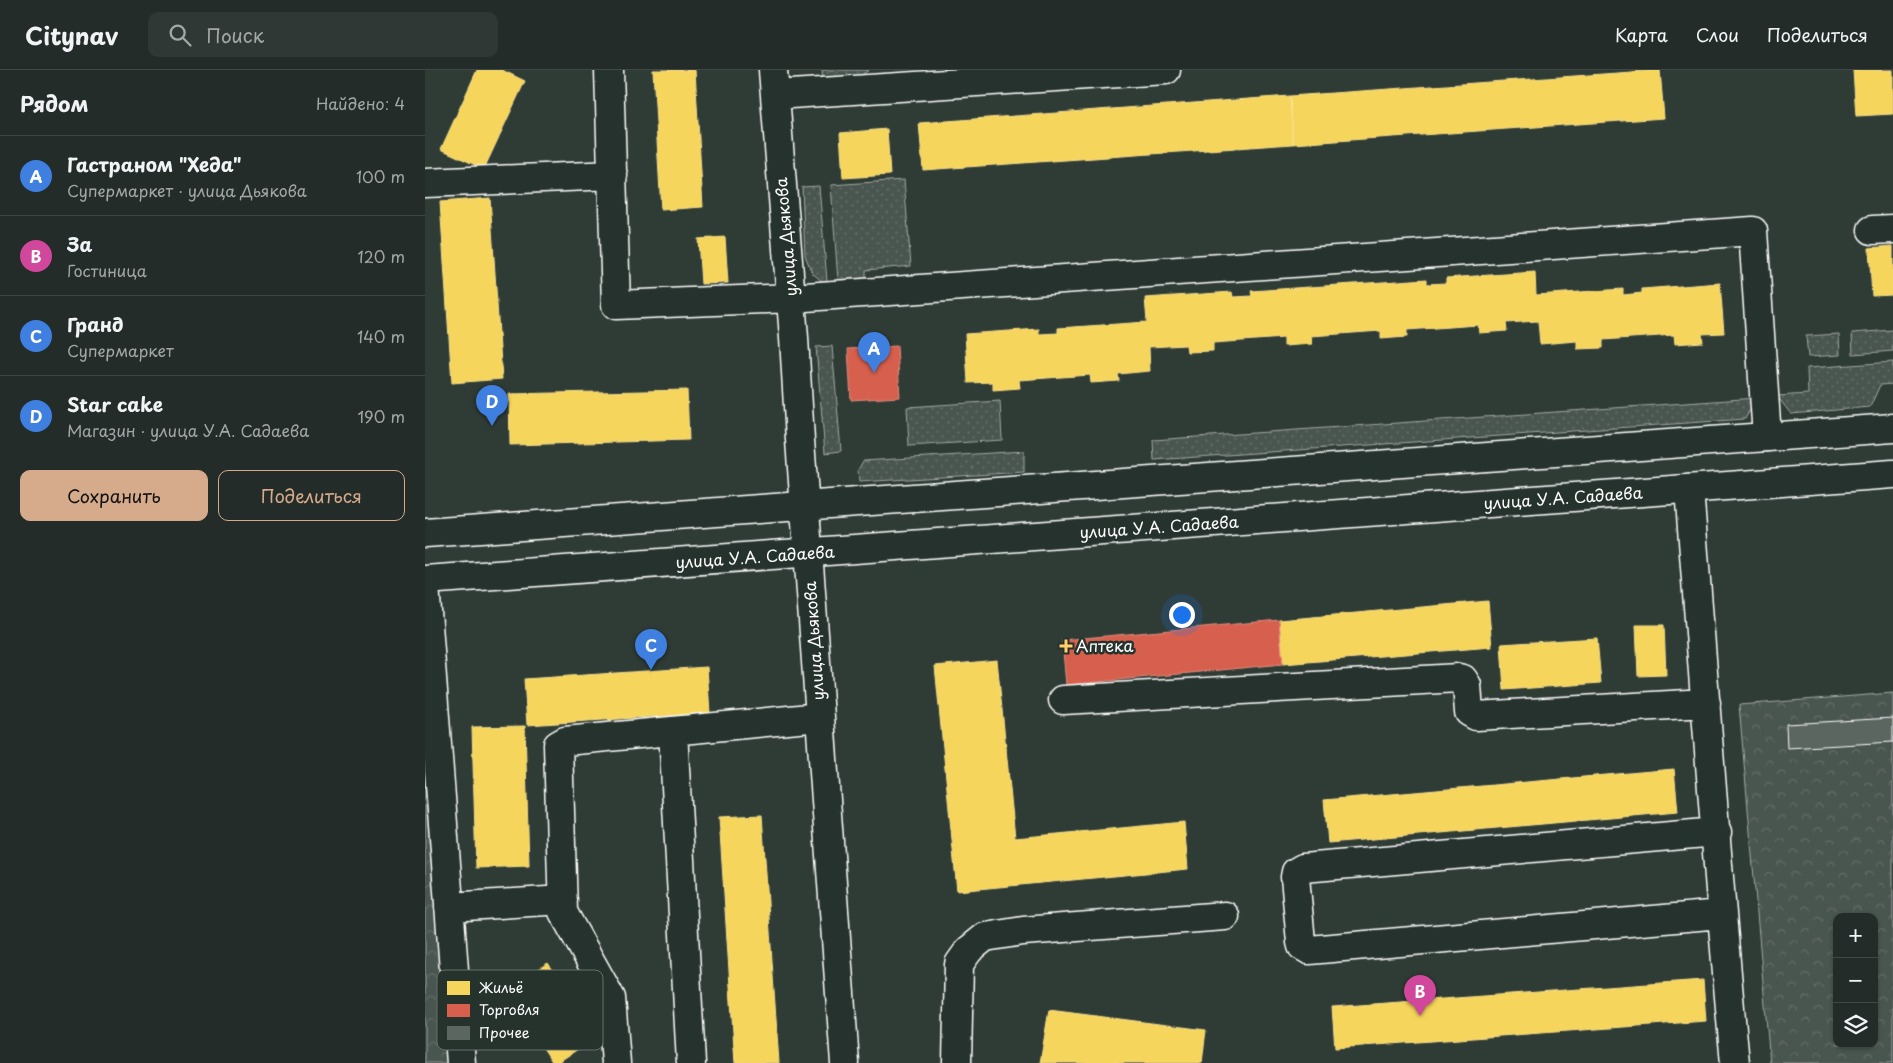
<!DOCTYPE html>
<html lang="ru">
<meta charset="utf-8">
<style>
body{margin:0;font-family:"Playpen Sans",sans-serif;background:#2f3834;color:#f1f3f6}
.controls{position:absolute;right:15px;bottom:15px;display:grid;overflow:hidden;border-radius:10px;box-shadow:0 1px 4px #0004}
.controls button{width:45px;height:45px;display:grid;place-items:center;padding:0;border:0;border-bottom:1px solid #404845;background:#232c28;color:#f1f3f6;font:25px sans-serif}
.you{position:absolute;left:756px;top:544px;width:18px;height:18px;margin:-12px;border:4px solid #fff;border-radius:50%;background:#1a73e8;box-shadow:0 0 0 8px #1a73e833}
.badge{display:grid;place-items:center;width:32px;height:32px;border-radius:50%;background:#d6ab8b;color:#fff;font-size:16px;font-weight:700}
.pin{position:absolute;translate:-50% -41px;filter:drop-shadow(0 1px 2px #0008)}
.pin::after{content:'';position:absolute;top:26px;width:18px;height:15px;background:inherit;clip-path:polygon(0 0,100% 0,50% 100%)}
.list{margin:0;padding:0;list-style:none}
h2{display:flex;justify-content:space-between;align-items:center;height:65px;margin:0;padding:0 20px;font-size:21px}
h2 small{font-size:16px;font-weight:400;color:#a3a7a8}
.list li{display:grid;grid-template-columns:32px 1fr auto;gap:15px;align-items:center;box-sizing:border-box;height:80px;padding:0 20px;border-top:1px solid #404845}
.list b{display:block;font-size:19px;white-space:nowrap}
.list p{margin:0;font-size:16px;white-space:nowrap;color:#a3a7a8}
.list em{font-size:16px;font-style:normal;color:#a3a7a8}
.actions{display:flex;gap:10px;padding:15px 20px}
.actions a{flex:1;padding:11px 0;border:1px solid #d6ab8b;border-radius:10px;text-align:center;font-size:18px;color:#d6ab8b}
.actions .main{background:#d6ab8b;color:#111}
.icon{flex:none;width:28px;height:28px;fill:none;stroke:currentColor;stroke-width:2;stroke-linecap:round;stroke-linejoin:round}
.map{position:relative;flex:none;width:1468px;height:993px;overflow:hidden}
header{display:flex;align-items:center;gap:30px;box-sizing:border-box;height:70px;padding:0 25px;background:#232c28;border-bottom:1px solid #404845}
header strong{font-size:24px}
nav{display:flex;gap:28px;margin-inline-start:auto;font-size:18px}
.search{width:350px;height:45px;background:#2f3834;display:flex;align-items:center;gap:12px;box-sizing:border-box;padding:0 18px;border-radius:10px;color:#a3a7a8;font-size:19px}
main{display:flex}
aside{flex:1;background:#232c28}
.map>svg:first-child{display:block}
.grass{fill:url(#grass-dots);stroke:#a4aaa7}
.park{fill:url(#park-crowns);stroke:#a4aaa7;fill-rule:evenodd}
.homes{fill:#f6d55c;stroke:#f9e28d}
.shops{fill:#d6604d;stroke:#e29082}
.building{fill:#5b6661;stroke:#fff}
.lines{fill:none;stroke-linecap:round;stroke-linejoin:round}
.minor-casing{stroke:#fff;stroke-width:31}
.major-casing{stroke:#fff;stroke-width:31}
.minor{stroke:#26332d;stroke-width:28}
.major{stroke:#26332d;stroke-width:28}
.poi-dot{fill:#ffd166;stroke:#26332d;stroke-width:2}
.labels{text-anchor:middle;stroke-width:5;stroke-linejoin:round;paint-order:stroke}
.street-label{font-size:16px;fill:#fff;stroke:#26332d}
.poi-label{font-size:16px;fill:#fff;stroke:#26332d;text-anchor:start}
.key{fill:#26332d;stroke:#67706c;stroke-width:1}
.key-label{font-size:14px;fill:#fff}
</style>
<header>
<strong>Citynav</strong>
<div class="search"><svg class="icon" aria-label="search" viewBox="0 0 24 24"><circle cx="10" cy="10" r="6"/><path d="M15 15l6 6"/></svg>Поиск</div>
<nav><a>Карта</a><a>Слои</a><a>Поделиться</a></nav>
</header>
<main>
<aside>
<h2>Рядом<small>Найдено: 4</small></h2>
<ul class="list">
<li><span class="badge" style="background:#3f7fe0">A</span><div><b>Гастраном &quot;Хеда&quot;</b><p>Супермаркет · улица Дьякова</p></div><em>100 m</em></li>
<li><span class="badge" style="background:#d1479c">B</span><div><b>За</b><p>Гостиница</p></div><em>120 m</em></li>
<li><span class="badge" style="background:#3f7fe0">C</span><div><b>Гранд</b><p>Супермаркет</p></div><em>140 m</em></li>
<li><span class="badge" style="background:#3f7fe0">D</span><div><b>Star cake</b><p>Магазин · улица У.А. Садаева</p></div><em>190 m</em></li>
</ul>
<div class="actions"><a class="main">Сохранить</a><a>Поделиться</a></div>
</aside>
<div class="map">
<svg width="1468" height="993" viewBox="0 0 1468 993">
<defs>
<pattern id="grass-dots" width="8" height="8" patternUnits="userSpaceOnUse" patternTransform="scale(1.25)"><rect width="8" height="8" fill="#4a544f"/><path d="M2 2h.1M6 6h.1" fill="none" stroke="#656e69" stroke-width="1.8" stroke-linecap="round"/></pattern>
<pattern id="park-crowns" width="20" height="18" patternUnits="userSpaceOnUse" patternTransform="scale(1.25)"><rect width="20" height="18" fill="#4a544f"/><path d="M2 6a3 3 0 1 1 6 0M12 15a3 3 0 1 1 6 0" fill="none" stroke="#656e69"/></pattern>
</defs>
<rect width="100%" height="100%" fill="#2f3b35"/>
<filter id="ink" filterUnits="userSpaceOnUse"><feTurbulence type="fractalNoise" baseFrequency=".02" numOctaves="2"/><feDisplacementMap in="SourceGraphic" scale="10" xChannelSelector="R" yChannelSelector="G"/><feConvolveMatrix kernelMatrix="1 2 1 2 8 2 1 2 1" color-interpolation-filters="sRGB"/></filter>
<g filter="url(#ink)">
<!-- grass -->
<path class="grass" d="M397,0H444L426,12L398,13Z
M479,110L486,196L441,200V210L413,211L406,115Z
M394,116L402,211H397L387,203L380,185L377,117Z
M1468,260V281L1428,284L1427,263Z
M1414,264L1415,285L1383,287L1381,266Z
M407,276L416,381L400,383L391,277Z
M1468,292V314L1455,315L1445,337L1366,344L1352,326L1383,324L1382,298Z
M1332,328L1320,349L729,390L728,370Z
M575,331L577,370L484,376L482,337Z
M599,381V402L434,412L433,400L438,391Z"/>
<!-- park -->
<path class="park" d="M1468,623V993H1345L1314,635ZM1412,847H1449V974H1412Z
M0,658L24,993H0Z"/>
<!-- homes -->
<path class="homes" d="M52,0H77L100,11L59,99L16,79Z
M228,0H270L278,137L236,140Z
M1235,0L1239,48L868,74L865,26Z
M1428,0H1468V44L1431,46Z
M865,26L868,74L498,100L494,53Z
M462,59L465,105L418,108L415,63Z
M65,128L77,309L27,313L15,132Z
M300,167L303,213L276,214L273,169Z
M1468,176V225L1447,226L1444,178Z
M1110,202L1111,225L1198,219V225L1217,223V219L1295,213L1299,263L1277,264L1278,272L1250,274L1249,265L1178,270V278L1152,279V271L1115,274L1113,251L1081,253L1082,261L1054,263L1053,255L982,260V267L956,269V261L886,266L887,274L859,276V268L788,273V281L762,282L761,275L724,277L725,301L693,304L694,311L666,313L665,305L594,310L595,318L568,320V312L543,313L540,264L614,259V264L633,263V258L722,252L720,228L807,222L808,227L827,226L826,221L1002,209V214L1021,213V208Z
M262,320L264,370L85,375L84,324Z
M1063,531L1067,577L858,594L854,550Z
M1211,555H1239L1241,605L1213,606Z
M1172,568L1176,613L1079,620L1076,574Z
M572,590L590,768L759,752L763,799L532,821L510,596Z
M282,597L285,643L102,655L99,609Z
M100,656L104,796L51,798L47,657Z
M1249,699L1253,742L903,773L899,730Z
M337,745L354,993H310L294,747Z
M123,893L171,967L132,993H128L80,920Z
M1278,910L1281,951L910,978L907,937Z
M624,940L781,960L777,993H615Z"/>
<!-- shops -->
<path class="shops" d="M472,276L475,327L426,330L423,279Z
M854,550L858,594L641,615L637,570Z"/>
<!-- building -->
<path class="building" d="M1468,648V672L1362,678L1361,654Z"/>
<g class="lines">
<!-- minor casing -->
<g class="minor-casing">
<path id="minor" d="M184,0L191,235L366,228L1328,161L1342,367
M348,0L369,268L375,370L420,993
M350,25L741,0
M0,113L188,105
M1447,160L1468,159
M1264,419C1279,610 1292,802 1310,993
M0,515L36,993
M638,630L1034,608L1038,609L1042,615L1044,642L1051,646L1281,633
M248,661L266,993
M1292,762L878,798L871,802L870,807L876,872L877,876L884,880L1296,844
M24,837L138,830
M191,993L186,928L138,842L133,675L140,671L395,647
M532,993L534,894L544,880L560,867L598,861L800,846"/>
</g>
<!-- major casing -->
<g class="major-casing">
<path id="major" d="M0,463L1468,358
M0,510L1468,404"/>
</g>
<!-- minor -->
<use href="#minor" class="minor"/>
<!-- major -->
<use href="#major" class="major"/>
</g>
</g>
<!-- markers -->
<path class="poi-dot" d="M638.5 568.5h5v5h5v5h-5v5h-5v-5h-5v-5h5z"/>
<g class="labels">
<!-- street labels -->
<g class="street-label">
<text transform="translate(361 167) rotate(-95)" y="6">улица Дьякова</text>
<text transform="translate(1138 428) rotate(-4)" y="6">улица У.А. Садаева</text>
<text transform="translate(734 457) rotate(-4)" y="6">улица У.А. Садаева</text>
<text transform="translate(330 487) rotate(-4)" y="6">улица У.А. Садаева</text>
<text transform="translate(389 571) rotate(-94)" y="6">улица Дьякова</text>
</g>
<!-- poi labels -->
<g class="poi-label">
<text x="651" y="582">Аптека</text>
</g>
</g>
<!-- legend -->
<rect x="12" y="900" width="166" height="80" rx="8" class="key"/>
<rect x="22" y="911" width="23" height="14" fill="#f6d55c"/>
<rect x="22" y="934" width="23" height="13" fill="#d6604d"/>
<rect x="22" y="956" width="23" height="14" fill="#5b6661"/>
<g class="key-label">
<text x="54" y="923">Жильё</text>
<text x="54" y="945">Торговля</text>
<text x="54" y="968">Прочее</text>
</g>
</svg>
<div class="controls">
<button>+</button>
<button>−</button>
<button><svg class="icon" aria-label="layers" viewBox="0 0 24 24"><path d="M12 4l9 5-9 5-9-5zM3 14l9 5 9-5"/></svg></button>
</div>
<div class="you"></div>
<div class="pin badge" style="left:449px;top:303px;background:#3f7fe0">A</div>
<div class="pin badge" style="left:995px;top:946px;background:#d1479c">B</div>
<div class="pin badge" style="left:226px;top:600px;background:#3f7fe0">C</div>
<div class="pin badge" style="left:67px;top:356px;background:#3f7fe0">D</div>
</div>
</main>
